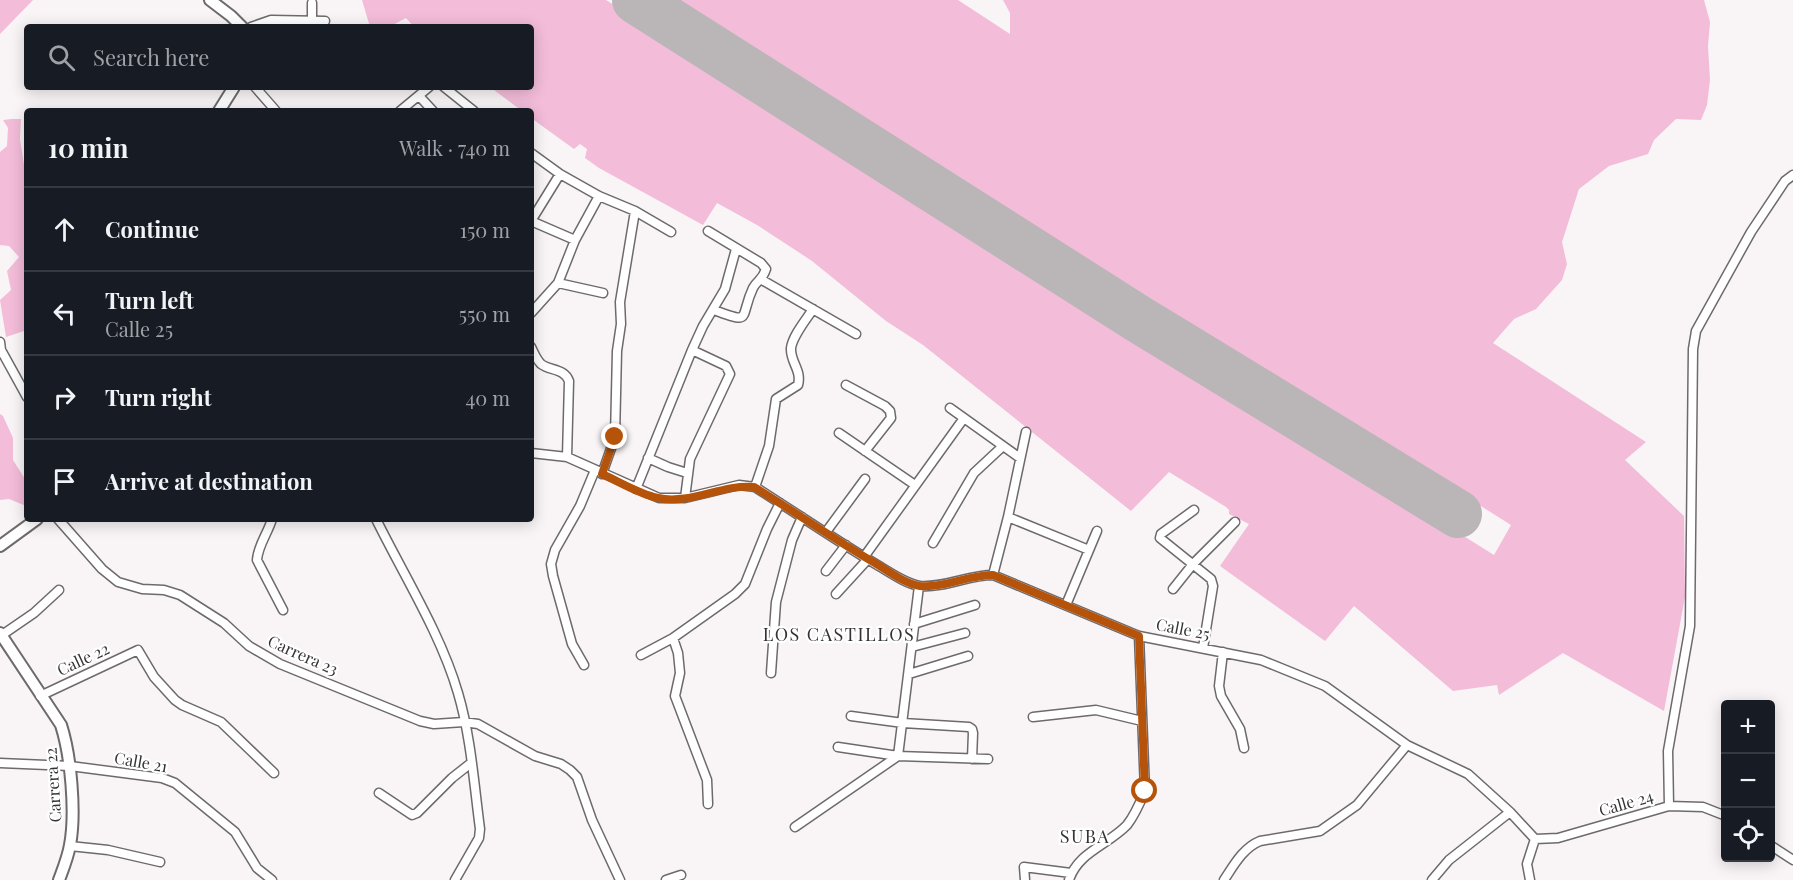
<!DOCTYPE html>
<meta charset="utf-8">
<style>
body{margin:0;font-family:"Playfair Display",serif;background:#242831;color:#f1f3f6}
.controls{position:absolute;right:18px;bottom:18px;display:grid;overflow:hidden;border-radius:6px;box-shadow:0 3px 15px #0003}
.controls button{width:54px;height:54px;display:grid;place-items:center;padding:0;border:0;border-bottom:2px solid #363941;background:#171b24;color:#f1f3f6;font:30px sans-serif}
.stop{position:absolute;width:18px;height:18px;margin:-14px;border:4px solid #b45309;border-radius:50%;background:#fff}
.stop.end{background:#b45309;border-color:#fff;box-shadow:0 2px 6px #0008}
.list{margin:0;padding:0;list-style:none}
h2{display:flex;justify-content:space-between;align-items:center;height:78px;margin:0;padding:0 24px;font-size:26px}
h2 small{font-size:20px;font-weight:400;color:#9ea1a6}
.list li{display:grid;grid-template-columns:39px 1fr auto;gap:18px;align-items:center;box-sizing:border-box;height:84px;padding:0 24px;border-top:2px solid #363941}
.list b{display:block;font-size:22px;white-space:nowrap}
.list p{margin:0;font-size:20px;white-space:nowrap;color:#9ea1a6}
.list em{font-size:20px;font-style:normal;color:#9ea1a6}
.icon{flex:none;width:33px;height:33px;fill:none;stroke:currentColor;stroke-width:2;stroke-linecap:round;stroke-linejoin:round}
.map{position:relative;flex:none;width:1793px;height:880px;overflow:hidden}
.search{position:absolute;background:#171b24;box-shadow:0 3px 15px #0003;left:24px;top:24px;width:510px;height:66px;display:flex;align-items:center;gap:15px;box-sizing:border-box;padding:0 21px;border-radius:6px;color:#9ea1a6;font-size:22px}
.panel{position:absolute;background:#171b24;box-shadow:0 3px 15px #0003;left:24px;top:108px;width:510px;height:414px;border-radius:6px}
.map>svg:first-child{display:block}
.green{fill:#f3bcd9}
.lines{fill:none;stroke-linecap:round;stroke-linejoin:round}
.runway{stroke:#bab6b8;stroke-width:48}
.minor-casing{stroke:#6e6a6c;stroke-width:11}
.major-casing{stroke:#6e6a6c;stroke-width:14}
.minor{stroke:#fff;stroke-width:8}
.major{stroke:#fff;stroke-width:10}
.route{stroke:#b45309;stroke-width:8}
.labels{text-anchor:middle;stroke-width:4.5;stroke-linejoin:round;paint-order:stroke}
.street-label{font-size:16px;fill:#343333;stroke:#fff}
.neighbourhood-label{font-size:18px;letter-spacing:1.5px;fill:#343333;stroke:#fff}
</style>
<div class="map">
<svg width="1793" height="880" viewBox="0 0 1793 880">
<rect width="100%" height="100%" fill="#f9f5f7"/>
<!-- green -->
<path class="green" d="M0,0H33L0,34Z
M362,0H606L1494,555L1511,525L676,0H958L1010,34V13L1003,0H1704L1710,22L1708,46L1710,80L1707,105L1701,120L1676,119L1654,140L1648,154L1609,166L1579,189L1562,242L1567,264L1562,280L1536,309L1514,319L1493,343L1646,442L1625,460L1684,516L1685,597L1664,711L1563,653L1499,695L1497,685L1453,691L1354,606L1325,641L1220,566L1249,524L1229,514V510L1226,507L1169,472L1131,511L923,345L886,321L812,261L757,225L717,203L703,225L599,168L585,158L587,149L580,144L574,149L531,118V111H522L490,87H531V27H414L406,18L389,27H370Z
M11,119H21L20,139L24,165H27V330L6,337L0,300L11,290L7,271L19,257L9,246L0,245V152L7,146L8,128L3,120Z
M0,414L3,416L13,438V460L27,482L26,506L9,499L0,500Z"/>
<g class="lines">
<!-- runway -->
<path class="runway" d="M636,0L1137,318L1458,514"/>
<!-- minor casing -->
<g class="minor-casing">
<path id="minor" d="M312,3V21
M251,27L271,20L325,21
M255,87L276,111
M444,87L474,111
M420,97L433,111
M400,111L429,87
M531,153L560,174L599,196L635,211L671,232
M531,221L560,174
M531,221L575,240
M708,231L761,263L766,269C762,281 757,280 753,288C739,318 753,325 714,310
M762,280L856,334
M558,283L603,293
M531,313L558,283L575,240L599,196
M0,342L1,350L27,397
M531,347C534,353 536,359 541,364C550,371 564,368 569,381L567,457
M846,385L885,406L890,411L891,418L865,451
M950,408L1020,458
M839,433L915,485
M531,453L567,457L659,498H685L739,485L755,487C796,513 837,541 879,566C891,573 906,584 920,586C945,588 968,575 993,575L1139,636L1261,660L1325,686L1407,745L1468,774L1510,812L1535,839
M648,458L668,467L687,473
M602,474L615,437L617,351L621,324L620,302L635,211
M755,487L769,446L776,399L798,385C802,370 790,362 791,348C793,335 806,320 813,309
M636,489L692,350L703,326L725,289L736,249
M685,498L690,459L730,374L726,366L692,350
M1194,510L1161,534L1160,538L1211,579L1213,586L1203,648
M1008,517L1089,550
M58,519L102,569L118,582L142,589L164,590L180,595L224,623L249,646L280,664L420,721L434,724L464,722L478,724L535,756L561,764L570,770L577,777L592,820L620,880
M272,519C268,533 258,545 257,560L283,610
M376,519C403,574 441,634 458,693C471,737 474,784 480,829L479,838L455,880
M826,532L865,479
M933,543L974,473L1003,446
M864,557L964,418
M826,571L846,545
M993,575L1008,517L1026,432
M1173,589L1193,564L1235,522
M836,594L868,559
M1066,605L1097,531
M914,624L975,605
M2,635L34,613L59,590
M673,638L678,653L680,673L675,696L707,780L708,804
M912,647L965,633
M1223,652L1219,686L1221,696L1240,729L1244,748
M641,655L673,638L735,594L745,584L767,529L780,503
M584,665L572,644L553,576L551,564L555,550L580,506L595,470
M771,673L776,602L792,540L802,517
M909,674L968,656
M40,696L138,650L154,677L175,700L182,705L221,722L274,773
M851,716L903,723L969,727L972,729L973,733L972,759
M1033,717L1096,710L1142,721
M838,747L898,756L988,759
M0,763L70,766L162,778L175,783L235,832L257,868L272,880
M379,793L412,815L417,813L452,778L471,763
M1669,806L1668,751L1690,626L1693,349L1696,331L1751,232L1785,181L1793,175
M795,827L898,756L919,586
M1535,839L1558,838L1669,806L1703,807L1726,816
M1770,845L1793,860
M70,846L108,850L160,862
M666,880L681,875
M1025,880L1024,867L1071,873
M1069,880C1078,852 1108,845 1127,825C1135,815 1140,803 1145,791L1139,636
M1224,880C1234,865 1243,848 1260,841L1320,831L1357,805L1407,745
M1432,880L1449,860L1510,812
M1530,880L1527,864L1535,839"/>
</g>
<!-- major casing -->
<g class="major-casing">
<path id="major" d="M210,0L231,16L242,27
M219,111L234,87
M0,546L37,519
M0,633L61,725C71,756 76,813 70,845C68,857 63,869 59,880"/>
</g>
<!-- minor -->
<use href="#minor" class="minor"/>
<!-- major -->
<use href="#major" class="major"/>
</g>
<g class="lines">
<!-- route -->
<path class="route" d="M615,437L602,474C620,482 639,494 658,498C690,505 722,484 754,487C795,512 834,539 875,563C888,571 905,584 920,586C945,588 968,575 993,575L1139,636L1145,791"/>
</g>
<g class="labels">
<!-- street labels -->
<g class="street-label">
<text transform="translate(1183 629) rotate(11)" y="6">Calle 25</text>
<text transform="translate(303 655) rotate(24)" y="6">Carrera 23</text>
<text transform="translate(83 659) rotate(-25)" y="6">Calle 22</text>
<text transform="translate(141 762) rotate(10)" y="6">Calle 21</text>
<text transform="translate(53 785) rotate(-94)" y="6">Carrera 22</text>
<text transform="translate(1626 803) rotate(-16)" y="6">Calle 24</text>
</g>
<!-- neighbourhood labels -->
<g class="neighbourhood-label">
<text x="839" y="641">LOS CASTILLOS</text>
<text x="1085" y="843">SUBA</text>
</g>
</g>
</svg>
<div class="controls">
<button>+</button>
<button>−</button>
<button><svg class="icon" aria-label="locate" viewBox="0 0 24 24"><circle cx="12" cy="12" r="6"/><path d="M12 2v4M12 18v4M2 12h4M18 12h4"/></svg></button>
</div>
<div class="stop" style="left:1145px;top:791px"></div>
<div class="stop end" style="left:615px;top:437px"></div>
<div class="search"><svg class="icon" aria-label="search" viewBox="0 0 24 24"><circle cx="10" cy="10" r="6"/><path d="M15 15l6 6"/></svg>Search here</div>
<section class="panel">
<h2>10 min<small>Walk · 740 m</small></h2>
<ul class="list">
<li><svg class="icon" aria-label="ahead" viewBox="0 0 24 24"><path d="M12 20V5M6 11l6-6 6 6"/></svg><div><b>Continue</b></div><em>150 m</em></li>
<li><svg class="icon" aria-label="left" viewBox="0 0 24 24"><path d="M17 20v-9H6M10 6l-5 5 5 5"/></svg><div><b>Turn left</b><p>Calle 25</p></div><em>550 m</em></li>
<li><svg class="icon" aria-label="right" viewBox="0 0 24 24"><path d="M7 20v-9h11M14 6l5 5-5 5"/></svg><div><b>Turn right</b></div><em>40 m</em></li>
<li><svg class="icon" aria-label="arrive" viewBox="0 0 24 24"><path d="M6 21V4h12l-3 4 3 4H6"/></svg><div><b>Arrive at destination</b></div></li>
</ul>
</section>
</div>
